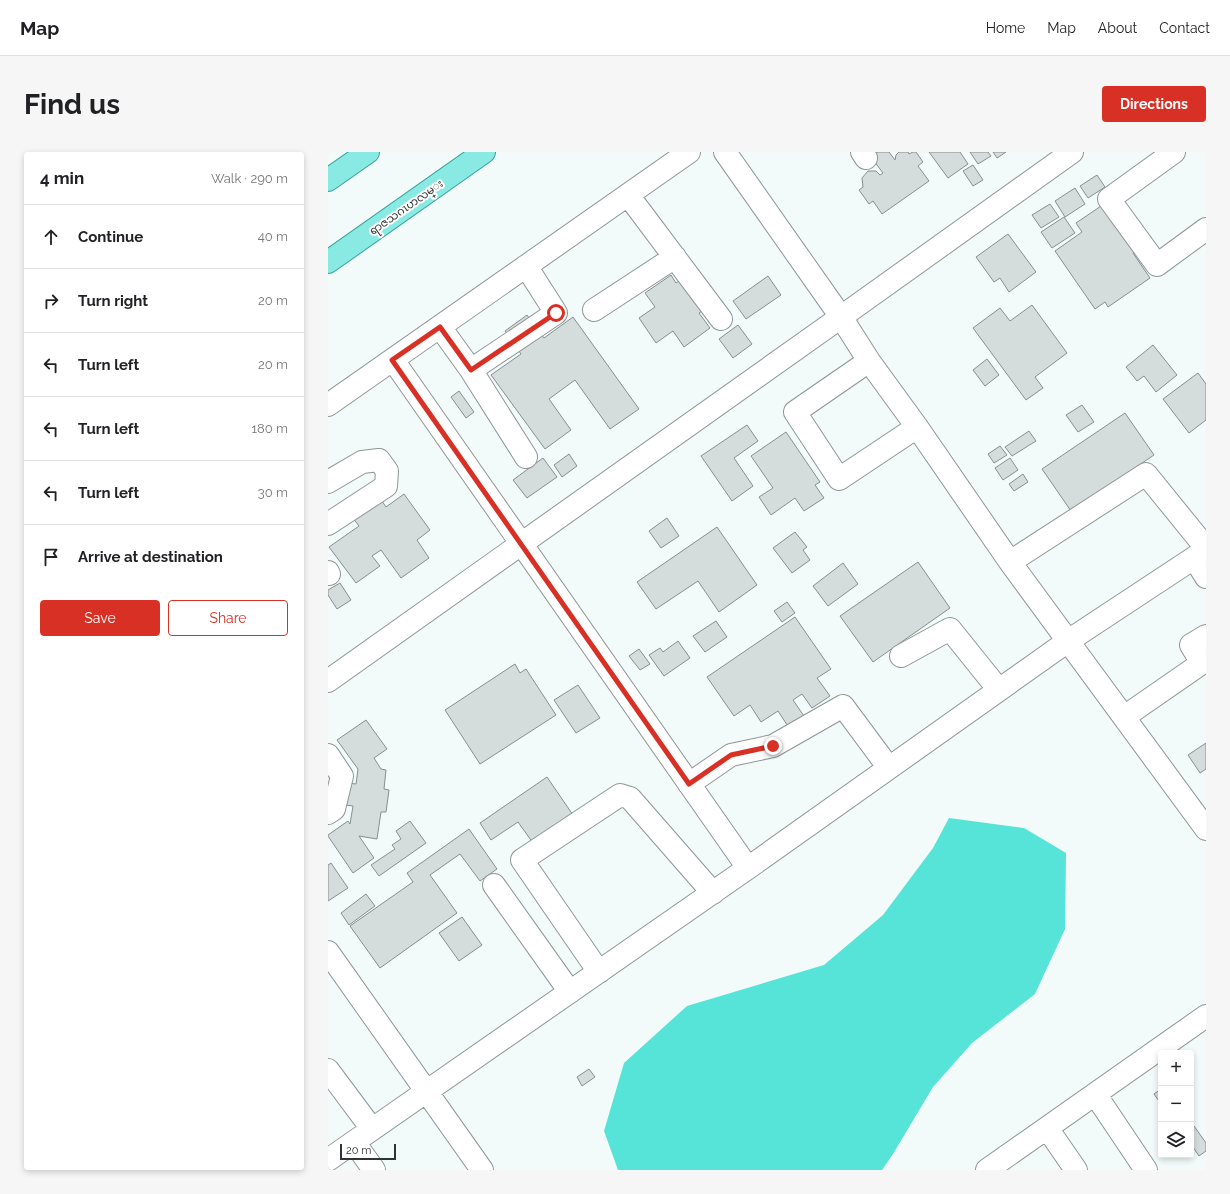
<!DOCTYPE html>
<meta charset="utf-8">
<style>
body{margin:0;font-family:Raleway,"Noto Sans Myanmar",sans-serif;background:#f6f6f6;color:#202124}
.controls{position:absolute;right:12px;bottom:12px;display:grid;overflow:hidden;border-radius:4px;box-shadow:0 2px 6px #0003}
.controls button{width:36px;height:36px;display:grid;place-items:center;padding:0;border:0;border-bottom:1px solid #e0e0e0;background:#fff;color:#202124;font:20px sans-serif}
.scale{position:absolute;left:12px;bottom:10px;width:56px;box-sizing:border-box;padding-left:4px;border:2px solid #303333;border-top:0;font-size:11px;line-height:14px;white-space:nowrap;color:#303333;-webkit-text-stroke:3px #fff;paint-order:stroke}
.stop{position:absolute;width:12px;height:12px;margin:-9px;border:3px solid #d93025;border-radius:50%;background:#fff}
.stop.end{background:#d93025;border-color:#fff;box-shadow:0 1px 4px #0008}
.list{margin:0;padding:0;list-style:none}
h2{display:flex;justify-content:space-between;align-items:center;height:52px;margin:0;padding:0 16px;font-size:17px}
h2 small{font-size:13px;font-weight:400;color:#757577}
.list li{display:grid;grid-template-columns:26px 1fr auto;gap:12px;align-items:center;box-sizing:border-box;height:64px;padding:0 16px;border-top:1px solid #e0e0e0}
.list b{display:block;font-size:15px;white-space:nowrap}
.list em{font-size:13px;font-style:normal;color:#757577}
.actions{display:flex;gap:8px;padding:12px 16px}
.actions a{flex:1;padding:9px 0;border:1px solid #d93025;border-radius:4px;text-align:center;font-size:14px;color:#d93025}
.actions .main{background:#d93025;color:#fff}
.icon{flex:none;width:22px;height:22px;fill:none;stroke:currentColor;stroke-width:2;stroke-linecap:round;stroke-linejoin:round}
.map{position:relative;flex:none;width:878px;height:1018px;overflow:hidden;border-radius:4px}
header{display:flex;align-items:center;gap:24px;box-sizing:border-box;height:56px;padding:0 20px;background:#fff;border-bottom:1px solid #e0e0e0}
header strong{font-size:19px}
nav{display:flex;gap:22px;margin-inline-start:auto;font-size:14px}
.intro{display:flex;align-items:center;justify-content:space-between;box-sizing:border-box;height:96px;padding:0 24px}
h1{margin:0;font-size:28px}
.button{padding:10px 18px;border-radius:4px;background:#d93025;color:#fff;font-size:14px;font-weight:700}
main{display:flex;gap:24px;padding:0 24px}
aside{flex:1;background:#fff;border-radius:4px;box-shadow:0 2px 6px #0003}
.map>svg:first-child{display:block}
.water{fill:#56e3d8}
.building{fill:#d5dddc;stroke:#878f8e}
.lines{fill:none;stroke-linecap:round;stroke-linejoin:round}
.minor-casing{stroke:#8e9695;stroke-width:24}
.major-casing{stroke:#36a19a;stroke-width:24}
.minor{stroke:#fff;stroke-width:22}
.major{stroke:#89eae3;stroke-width:22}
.route{stroke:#d93025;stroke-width:5}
.labels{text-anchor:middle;stroke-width:4;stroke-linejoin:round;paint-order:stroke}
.street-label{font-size:11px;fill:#303333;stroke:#fff}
</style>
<header>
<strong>Map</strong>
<nav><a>Home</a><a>Map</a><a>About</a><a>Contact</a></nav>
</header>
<div class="intro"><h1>Find us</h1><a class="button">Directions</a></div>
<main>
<aside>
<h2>4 min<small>Walk · 290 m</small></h2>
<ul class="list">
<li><svg class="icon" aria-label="ahead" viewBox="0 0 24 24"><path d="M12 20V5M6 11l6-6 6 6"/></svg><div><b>Continue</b></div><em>40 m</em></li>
<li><svg class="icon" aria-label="right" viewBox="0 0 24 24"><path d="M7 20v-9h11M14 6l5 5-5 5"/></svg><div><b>Turn right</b></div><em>20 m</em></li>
<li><svg class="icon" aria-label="left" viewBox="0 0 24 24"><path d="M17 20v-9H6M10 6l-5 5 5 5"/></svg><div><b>Turn left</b></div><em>20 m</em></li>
<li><svg class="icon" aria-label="left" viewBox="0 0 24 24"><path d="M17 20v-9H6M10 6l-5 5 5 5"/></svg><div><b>Turn left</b></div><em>180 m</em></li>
<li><svg class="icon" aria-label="left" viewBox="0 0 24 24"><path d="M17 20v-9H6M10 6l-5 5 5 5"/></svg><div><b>Turn left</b></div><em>30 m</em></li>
<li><svg class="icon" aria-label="arrive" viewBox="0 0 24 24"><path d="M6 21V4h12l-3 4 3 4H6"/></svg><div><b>Arrive at destination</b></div></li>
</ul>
<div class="actions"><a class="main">Save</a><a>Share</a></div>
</aside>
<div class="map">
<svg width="878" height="1018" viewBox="0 0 878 1018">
<rect width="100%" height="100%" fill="#f2fbfa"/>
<!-- water -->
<path class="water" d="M621,666L696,676L738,701L737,777L707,842L644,891L605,935L565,1002L554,1018H290L276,979L296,911L359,854L496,813L555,763L605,696Z"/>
<!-- building -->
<path class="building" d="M550,0H561L567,8L568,3L571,0H580L581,2L585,0H588L595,10L590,14L601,29L554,62L545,49L541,52L531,38L535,35L534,26L540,19H548L552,23L555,21L543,5Z
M601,0H632L640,12L620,26Z
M642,0H660L663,4L650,12Z
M665,0H678L669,6Z
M645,13L655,28L645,34L635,19Z
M769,23L777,35L760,46L752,34Z
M747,36L757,52L737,65L727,49Z
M722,52L731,65L713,76L704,63Z
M773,54L788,76L801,67L818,92L805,101L822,126L780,155L777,150L767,157L727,99L754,80L748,71Z
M736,65L747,81L724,96L713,80Z
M680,82L708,120L681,140L672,126L666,130L648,105Z
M343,123L348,131L355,126L377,157L371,161L382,176L356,195L345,179L328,191L311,166L327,155L317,141Z
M440,124L453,143L418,167L405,149Z
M704,153L739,201L707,225L715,236L698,248L645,176L672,156L682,169Z
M199,163L216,186L245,165L311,257L282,277L247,228L221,247L243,278L217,297L163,223L193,202L177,179Z
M410,173L424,192L405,206L391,187Z
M825,193L849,223L828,240L816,224L809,229L798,215Z
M659,207L671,223L657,234L645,218Z
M870,221L878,232V268L861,281L835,247Z
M131,239L146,260L138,266L123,245Z
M754,253L766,270L750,280L738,263Z
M797,261L826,303L743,359L714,317Z
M419,273L430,289L406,306L425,334L404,349L373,304Z
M701,279L708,289L684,304L677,295Z
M458,280L492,330L487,333L496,346L476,359L467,346L443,363L431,345L445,336L423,304Z
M672,294L679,303L666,311L660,302Z
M241,302L249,314L234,325L226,313Z
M215,306L229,325L199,346L185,328Z
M682,306L690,318L675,328L667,316Z
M695,322L700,330L686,339L681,332Z
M43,333L58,355L76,342L102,378L89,388L101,406L73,426L53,398L44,404L52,414L28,431L1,395L31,374L15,353Z
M339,366L351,384L333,396L321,379Z
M389,375L429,433L391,460L370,429L328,457L309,430Z
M467,380L479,395L475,398L482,408L464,421L445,396Z
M590,410L622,456L545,510L512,464Z
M515,411L530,432L500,454L485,434Z
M12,431L23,448L9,457L0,443V438Z
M459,450L467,461L454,470L446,459Z
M467,465L503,517L489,526L502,544L484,556L474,542L465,548L485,577L469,588L450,559L433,570L422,553L406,564L379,525Z
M388,469L399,485L377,500L365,484Z
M350,489L362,506L336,524L321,503L332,496L335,500Z
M311,497L322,512L312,518L301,504Z
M187,512L192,521L198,517L228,563L152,612L117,558Z
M250,533L272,566L248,581L226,548Z
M38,568L59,597L46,606L53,617L58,618L56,637L61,638L58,660H53L49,687L31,684L46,706L25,721L0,684V683L20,669L22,672L25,654L1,651L4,629L28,632L30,617L9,588Z
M878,591V617L872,621L860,603Z
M219,625L245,663L205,691L190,670L163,688L152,671Z
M82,669L98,691L51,724L43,713L67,697L64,693L73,687L68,679Z
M141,677L169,717L152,729L132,702L102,723L129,761L52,816L22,774L85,730L79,721Z
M3,711L20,736L0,749V713Z
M38,742L47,754L21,773L13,761Z
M134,765L154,793L131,809L111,781Z
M261,917L267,925L254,934L249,925Z
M833,937V952L826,942Z
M866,974L878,991V999L871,1004L863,992V976Z"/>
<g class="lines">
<!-- minor casing -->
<g class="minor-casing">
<path id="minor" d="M397,0L513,165L541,209L589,275L682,410L878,677
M534,0L538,6
M846,0L781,47L829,113L878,77
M300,43L393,167
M266,158L347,105
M112,175L143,218L228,161L198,114
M65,208L420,716
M541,209L467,260L511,327L589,275
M143,218L198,305
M0,253L361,0
M0,330L34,310L51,308L59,319L58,334L0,372
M866,406L878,425
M682,410L818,322L878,396
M0,420L1,422
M573,504L622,477L671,538
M0,529L513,165L744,0
M796,565L874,511L863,493L878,484
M0,603L14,624L6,657L0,661
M361,632L403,603L445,594L515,554L561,616
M166,733L242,840
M0,800L154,1018
M271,820L194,708L292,643L302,646L385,741
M0,918L44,977
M767,942L818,1018
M719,976L748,1018
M26,990L46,1018
M0,1008L420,716L740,489L878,398
M659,1018L878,864"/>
</g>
<!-- major casing -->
<g class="major-casing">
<path id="major" d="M0,28L40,0
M0,110L156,0"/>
</g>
<!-- minor -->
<use href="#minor" class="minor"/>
<!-- major -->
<use href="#major" class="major"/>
</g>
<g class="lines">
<!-- route -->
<path class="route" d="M228,161L143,218L112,175L64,208L361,632L403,603L445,594"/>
</g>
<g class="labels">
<!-- street labels -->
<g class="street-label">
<text transform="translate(78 55) rotate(-35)" y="4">ရာဇသဂၤဟလမ္း</text>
</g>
</g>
</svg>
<div class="controls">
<button>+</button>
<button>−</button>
<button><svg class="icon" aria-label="layers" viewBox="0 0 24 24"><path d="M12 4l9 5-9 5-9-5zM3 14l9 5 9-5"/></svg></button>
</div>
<div class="scale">20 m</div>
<div class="stop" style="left:228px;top:161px"></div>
<div class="stop end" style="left:445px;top:594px"></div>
</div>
</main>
